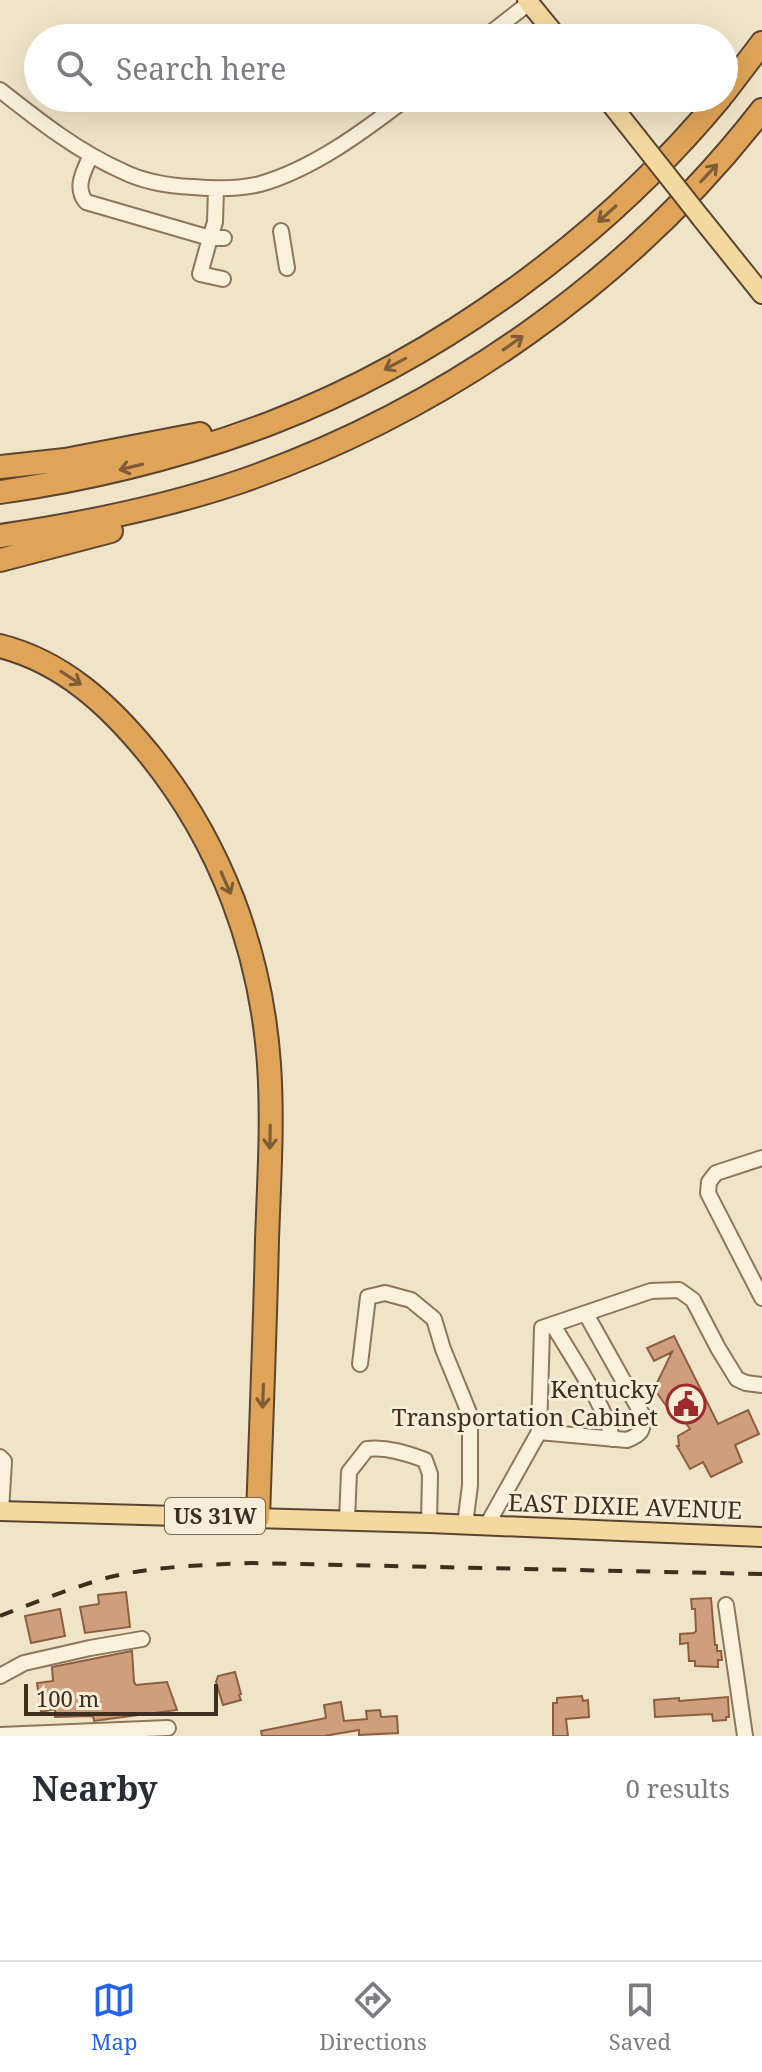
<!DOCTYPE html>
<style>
body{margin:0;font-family:"Noto Serif",serif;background:#f7f7f7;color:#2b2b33}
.scale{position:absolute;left:24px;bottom:20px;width:194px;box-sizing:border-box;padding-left:8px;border:4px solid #3d2e20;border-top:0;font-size:22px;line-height:28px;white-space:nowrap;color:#3d2e20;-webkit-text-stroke:6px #f7eed8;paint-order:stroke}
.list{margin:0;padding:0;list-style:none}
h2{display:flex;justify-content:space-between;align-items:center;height:104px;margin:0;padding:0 32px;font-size:34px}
h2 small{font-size:26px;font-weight:400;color:#7c7c81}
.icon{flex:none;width:44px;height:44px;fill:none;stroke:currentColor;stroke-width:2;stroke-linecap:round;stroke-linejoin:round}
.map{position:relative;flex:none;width:762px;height:1736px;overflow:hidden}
.search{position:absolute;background:#fff;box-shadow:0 8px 32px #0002;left:24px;right:24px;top:24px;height:88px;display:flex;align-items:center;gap:20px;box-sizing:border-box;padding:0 28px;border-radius:44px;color:#7c7c81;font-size:30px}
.sheet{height:224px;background:#fff}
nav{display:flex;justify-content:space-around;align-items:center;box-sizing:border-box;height:112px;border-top:2px solid #e1e1e2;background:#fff;font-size:22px;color:#7c7c81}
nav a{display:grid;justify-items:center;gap:4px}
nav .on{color:#2563eb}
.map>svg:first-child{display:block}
.building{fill:#cf9f7d;stroke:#8d5f41;stroke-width:2}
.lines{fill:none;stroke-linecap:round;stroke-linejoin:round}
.minor-casing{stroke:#8d765c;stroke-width:18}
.major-casing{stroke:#5b4430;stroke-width:22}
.highway-casing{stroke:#5b4430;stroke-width:26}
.minor{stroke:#faf1dc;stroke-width:14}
.major{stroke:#f3d9a0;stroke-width:18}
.highway{stroke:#e0a458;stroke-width:22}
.rail{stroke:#3d2e20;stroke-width:4;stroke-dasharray:14 14;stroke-linecap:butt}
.major-bridge-casing{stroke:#5b4430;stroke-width:22;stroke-linecap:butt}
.major-bridge{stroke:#f3d9a0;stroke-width:18}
.oneway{stroke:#7e5d36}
.labels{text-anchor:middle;stroke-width:6;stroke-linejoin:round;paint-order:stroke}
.shield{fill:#f7eed8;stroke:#756857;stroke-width:2}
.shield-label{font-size:22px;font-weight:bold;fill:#3d2e20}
.poi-label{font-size:24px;fill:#3d2e20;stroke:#f7eed8;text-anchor:end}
.street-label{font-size:24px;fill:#3d2e20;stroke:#f7eed8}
</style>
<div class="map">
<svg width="762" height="1736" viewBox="0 0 762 1736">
<rect width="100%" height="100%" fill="#f0e4c8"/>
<!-- building -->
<path class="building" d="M674,1336L718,1424L748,1410L759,1434L735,1445L742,1462L711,1477L703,1462L690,1469L677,1446H679L678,1436L690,1429L677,1411L672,1414L657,1393V1383L672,1352L654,1361L647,1348Z
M126,1592L130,1627L85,1633L80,1607L99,1604L98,1595Z
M711,1598L715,1645H717V1651H721L722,1660H718V1667L695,1666V1661H689L688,1643L680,1644V1634L694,1633L696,1631L695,1609H692L691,1599Z
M60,1609L65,1636L31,1643L25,1616Z
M132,1651L134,1682L136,1685L167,1682L177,1710L94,1721L93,1716L55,1717V1709L41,1712L37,1683L53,1681L52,1667Z
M235,1672L241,1694L239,1695L241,1700L223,1705L216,1682L218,1676Z
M582,1696L583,1701L588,1700L589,1717L566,1719L568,1736H553V1703H557V1698Z
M728,1697L729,1717H726V1720L713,1721L712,1714L655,1717L654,1700L679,1698V1701Z
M341,1702L344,1721L367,1719L366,1711L380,1710L381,1717L397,1716L398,1733L359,1735V1730L324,1736H262L261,1731L326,1718L324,1705Z"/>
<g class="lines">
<!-- minor casing -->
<g class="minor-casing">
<path id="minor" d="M484,38L529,3
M0,90C38,120 77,151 122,171C144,182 168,186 193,187C214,189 239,189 260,184C313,169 364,131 407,98
M91,155C84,171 74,187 86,202L210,238L215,222L216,189
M281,231L287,268
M223,279L200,274L210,238H224
M762,1158L716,1173L709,1182L708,1193L762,1298
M553,1325C570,1354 607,1408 612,1439
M360,1364L368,1297L385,1293L411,1300L434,1319L443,1349L470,1415V1485L465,1525
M539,1432L627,1440C640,1435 644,1431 643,1416L586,1314
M0,1457L4,1461L1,1511
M347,1520L349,1472L367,1449C387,1447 406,1453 425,1460L430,1474L429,1523
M487,1525L539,1432L542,1328L651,1291L679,1290L693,1300L718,1348L737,1379L746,1383L762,1385
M726,1605L745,1736
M0,1676L24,1663L90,1648L142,1639
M0,1735L168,1728"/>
</g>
<!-- major casing -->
<g class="major-casing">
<path id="major" d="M527,0L558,38
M606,98L637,137
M701,218L762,294
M0,1511L429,1523L762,1537"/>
</g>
<!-- highway casing -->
<g class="highway-casing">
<path id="highway" d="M724,93L762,43
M0,467L65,460L200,434
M0,492C92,479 184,456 271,423C440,358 604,238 720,98
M0,536C82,524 163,508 242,481C445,410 630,280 762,110
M0,560L111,531
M0,646C63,662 109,705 149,754C221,843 261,951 269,1064C273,1123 269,1181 267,1240C265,1332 261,1425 258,1518"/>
</g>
<!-- minor -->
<use href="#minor" class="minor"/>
<!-- major -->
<use href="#major" class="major"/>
<!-- highway -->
<use href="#highway" class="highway"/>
<!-- rail -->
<path class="rail" d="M0,1616C36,1602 73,1587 110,1577C156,1566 205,1565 251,1563L762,1574"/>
<!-- major-bridge casing -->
<g class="major-bridge-casing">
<path id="major-bridge" d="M637,137L701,218"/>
</g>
<!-- major-bridge -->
<use href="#major-bridge" class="major-bridge"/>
</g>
<!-- one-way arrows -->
<defs><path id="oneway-shaft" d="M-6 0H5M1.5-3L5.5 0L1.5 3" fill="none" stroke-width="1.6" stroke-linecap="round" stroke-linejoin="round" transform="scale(2)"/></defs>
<g class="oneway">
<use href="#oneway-shaft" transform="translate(709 173) rotate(-47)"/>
<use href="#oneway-shaft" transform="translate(607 214) rotate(138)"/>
<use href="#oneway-shaft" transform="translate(513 343) rotate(-35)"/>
<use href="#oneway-shaft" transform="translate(395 364) rotate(152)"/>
<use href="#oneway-shaft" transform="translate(131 467) rotate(166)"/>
<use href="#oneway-shaft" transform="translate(71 678) rotate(33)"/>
<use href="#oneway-shaft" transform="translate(226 883) rotate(66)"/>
<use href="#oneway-shaft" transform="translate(270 1137) rotate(91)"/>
<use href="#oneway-shaft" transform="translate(263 1396) rotate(92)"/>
</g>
<!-- icons -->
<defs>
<g id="civic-ring" transform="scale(2)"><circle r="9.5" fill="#f7eed8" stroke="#9e2a2b" stroke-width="1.5"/><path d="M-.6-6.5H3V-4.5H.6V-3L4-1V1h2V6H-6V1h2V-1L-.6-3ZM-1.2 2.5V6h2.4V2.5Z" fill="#9e2a2b"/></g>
</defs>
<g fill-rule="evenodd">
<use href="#civic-ring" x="686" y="1404"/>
</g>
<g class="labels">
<!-- shield labels -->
<rect class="shield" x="165" y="1498" width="100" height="36" rx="6"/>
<g class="shield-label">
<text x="215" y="1524">US 31W</text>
</g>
<!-- poi labels -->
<g class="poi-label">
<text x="658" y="1398">Kentucky<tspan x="658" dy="28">Transportation Cabinet</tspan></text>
</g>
<!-- street labels -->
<g class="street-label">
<text transform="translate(625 1507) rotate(2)" y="8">EAST DIXIE AVENUE</text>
</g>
</g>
</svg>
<div class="scale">100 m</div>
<div class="search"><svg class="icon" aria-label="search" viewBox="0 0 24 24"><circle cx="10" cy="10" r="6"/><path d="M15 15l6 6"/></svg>Search here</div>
</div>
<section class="sheet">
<h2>Nearby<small>0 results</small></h2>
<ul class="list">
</ul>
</section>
<nav>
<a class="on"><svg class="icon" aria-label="map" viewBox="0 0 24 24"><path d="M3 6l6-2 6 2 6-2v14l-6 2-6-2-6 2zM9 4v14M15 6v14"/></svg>Map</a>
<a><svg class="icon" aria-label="directions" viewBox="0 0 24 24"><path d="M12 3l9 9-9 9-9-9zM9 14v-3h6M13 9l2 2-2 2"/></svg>Directions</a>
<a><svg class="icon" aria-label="saved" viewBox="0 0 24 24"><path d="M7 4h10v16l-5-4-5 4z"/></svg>Saved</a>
</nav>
